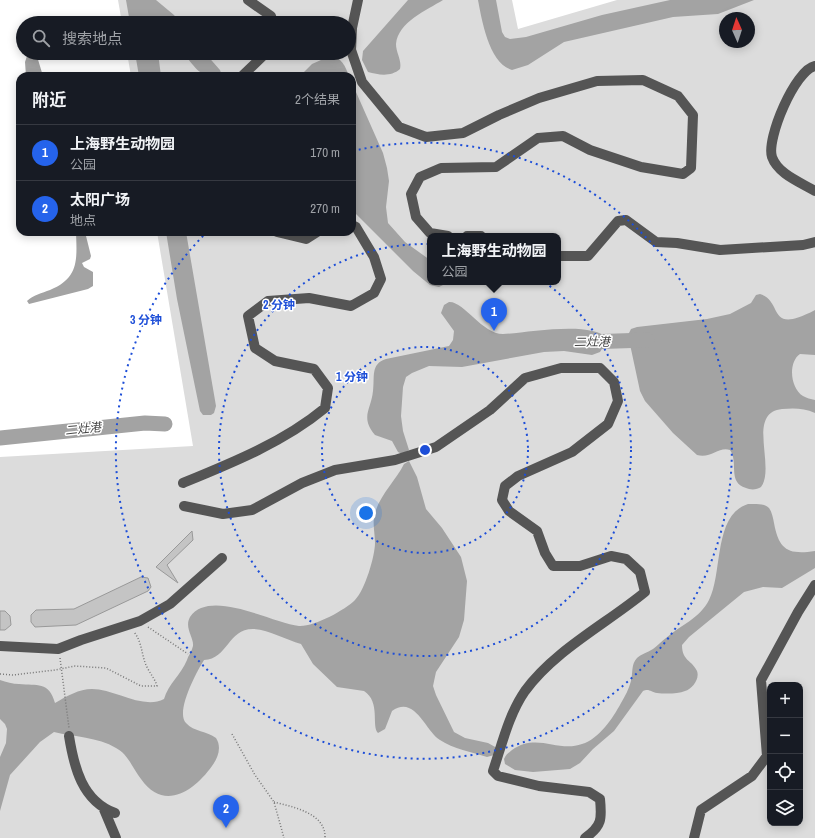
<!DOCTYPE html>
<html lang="zh">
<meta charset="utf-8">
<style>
body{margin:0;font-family:"Archivo Narrow","Noto Sans SC",sans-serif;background:#242831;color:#f1f3f6}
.controls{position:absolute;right:12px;bottom:12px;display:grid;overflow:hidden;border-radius:8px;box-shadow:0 2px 10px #0003}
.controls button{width:36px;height:36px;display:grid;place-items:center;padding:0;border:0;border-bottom:1px solid #363941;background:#171b24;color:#f1f3f6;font:20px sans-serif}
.compass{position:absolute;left:719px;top:12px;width:36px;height:36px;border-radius:50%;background:#171b24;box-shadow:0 2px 10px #0003;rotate:357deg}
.you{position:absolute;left:366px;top:513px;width:14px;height:14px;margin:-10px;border:3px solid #fff;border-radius:50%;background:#1a73e8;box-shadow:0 0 0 6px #1a73e833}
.badge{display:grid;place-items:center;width:26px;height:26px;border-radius:50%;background:#2563eb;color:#fff;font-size:13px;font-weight:700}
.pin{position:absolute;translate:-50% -33px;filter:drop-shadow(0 1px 2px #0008)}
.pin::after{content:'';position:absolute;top:21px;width:14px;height:12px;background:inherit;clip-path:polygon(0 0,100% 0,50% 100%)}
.popup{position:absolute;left:427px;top:233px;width:134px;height:52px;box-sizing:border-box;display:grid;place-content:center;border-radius:8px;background:#171b24;filter:drop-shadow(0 1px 3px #0005);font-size:13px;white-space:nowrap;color:#9ea1a6}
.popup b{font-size:15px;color:#f1f3f6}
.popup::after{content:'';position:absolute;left:50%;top:100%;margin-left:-8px;border:8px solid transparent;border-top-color:#171b24}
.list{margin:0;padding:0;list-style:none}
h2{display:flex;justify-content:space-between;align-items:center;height:52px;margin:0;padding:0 16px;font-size:17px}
h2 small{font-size:13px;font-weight:400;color:#9ea1a6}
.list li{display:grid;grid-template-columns:26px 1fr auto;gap:12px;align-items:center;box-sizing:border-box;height:56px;padding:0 16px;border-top:1px solid #363941}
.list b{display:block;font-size:15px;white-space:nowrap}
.list p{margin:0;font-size:13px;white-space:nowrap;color:#9ea1a6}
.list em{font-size:13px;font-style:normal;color:#9ea1a6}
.icon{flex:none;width:22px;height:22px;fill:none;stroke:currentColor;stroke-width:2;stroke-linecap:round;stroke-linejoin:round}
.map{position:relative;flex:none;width:815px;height:838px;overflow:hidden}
.search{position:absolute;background:#171b24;box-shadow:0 2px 10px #0003;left:16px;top:16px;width:340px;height:44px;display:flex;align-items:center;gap:10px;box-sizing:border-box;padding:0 14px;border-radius:22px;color:#9ea1a6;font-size:15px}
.panel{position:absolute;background:#171b24;box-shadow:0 2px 10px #0003;left:16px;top:72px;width:340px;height:164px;border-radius:12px}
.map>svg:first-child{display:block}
.green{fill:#dcdcdc;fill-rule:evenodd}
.water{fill:#a3a3a3}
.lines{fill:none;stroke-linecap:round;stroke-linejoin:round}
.river{stroke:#a3a3a3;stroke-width:15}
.building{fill:#c4c4c4;stroke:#999}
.path{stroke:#777;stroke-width:1.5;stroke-dasharray:1 2;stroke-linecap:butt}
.minor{stroke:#555;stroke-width:10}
.ring{fill:none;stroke:#1d4ed8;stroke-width:2;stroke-dasharray:2 4}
.labels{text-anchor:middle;stroke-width:3;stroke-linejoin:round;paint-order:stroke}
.water-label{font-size:12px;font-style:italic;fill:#444;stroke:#fff}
.centre{fill:#1d4ed8;stroke:#fff;stroke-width:2}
.ring-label{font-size:12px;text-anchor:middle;font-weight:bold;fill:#1d4ed8;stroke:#fff;stroke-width:3;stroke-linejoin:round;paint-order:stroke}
</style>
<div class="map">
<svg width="815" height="838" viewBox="0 0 815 838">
<rect width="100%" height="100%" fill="#fff"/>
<!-- green -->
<path class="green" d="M118,0H512L518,29L617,0H815V838H0V457L193,446L157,232H352V76H131L127,53H349V23H122ZM725,18H749V42H725ZM430,236H558V282H430ZM770,685H800V823H770Z"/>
<!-- water -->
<path class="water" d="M126,0H156L174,15L180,23H130Z
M408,0H443C427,10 398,22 396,44C396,53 402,60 400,69C391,77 379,75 368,72L362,60L363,51Z
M478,0H496L502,32L505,37L510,39L526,37L602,15L670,0H754L718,14L673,17L564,42L528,65L512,70C489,63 482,21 478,0Z
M28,53H36L43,76H26L25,62Z
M135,53H158L161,76H139Z
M183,53H205L220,70L222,76C197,76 198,70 183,53Z
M330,56C342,57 345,66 349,76H300L312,64Z
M352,83L383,153L387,168L389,181L386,207L388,223L405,242L430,260V282H445L443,285L439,287L430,285L413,271L352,210V182L355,165L352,150Z
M76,232H85L91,256L90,259L82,263L84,267L93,272V286L88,289L29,304L27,301C33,295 42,293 50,290C79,278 77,260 76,232Z
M166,232H186L216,406L214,413L211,415H203L200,411L177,299Z
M760,294C784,301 766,336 815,310V355L800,354C788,362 790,388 803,396C806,398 811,399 815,400V413C804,408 794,408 782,409C746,413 776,467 761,487C757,490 750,490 746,488C727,482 739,463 730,450C719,446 711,459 697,455L673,433L645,401L640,391L628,335L631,329L637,327L707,319L730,314L751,303L756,295Z
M449,302C464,301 482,334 503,334C527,333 592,320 608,339L600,352L592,355L564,351L544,352L462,367L429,366L412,373L406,377L403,387L401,416L403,431L409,450L402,454L398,452L392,441L375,435C360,417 371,410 373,391C375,377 370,364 386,359L449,346L453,340L454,331L441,313L444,305Z
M409,461L417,477L426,509L442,528L461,557L467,581L464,620L459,637L436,672L433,686L436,695L454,732L465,738L488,743L497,748L494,755L487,757C472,752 453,749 440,740C426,732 415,694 392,711L385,729L378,733C371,726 381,702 364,691L337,687L313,664L301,644C286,640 270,630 254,629C228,628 228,659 204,660C197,671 175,712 186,723C194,732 207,731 216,738C222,747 218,758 212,766C194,791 164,812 141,779C133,769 128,754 116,748C98,737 74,737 54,732L40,742L10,775L0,811V757L6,743L7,729L5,724L0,719V680C6,682 13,684 19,684C37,686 49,681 55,703C67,696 79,689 92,689C115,689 143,710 164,699C168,684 181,675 187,660C188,656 192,651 193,646C194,637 184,628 190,617C210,588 272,623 299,626C314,627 345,610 355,600C365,590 375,556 375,543C375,533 372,523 375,513C380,495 396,480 404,464Z
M748,504C754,504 764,503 769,508C772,512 773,518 774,523C779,550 788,555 815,551V568L782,588L763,587L744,592L689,637L682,645C682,661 692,660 697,671C700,679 692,689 685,691C678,694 665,694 657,693C651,692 649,688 643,691L614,731L593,749L580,763L570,769L533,772L515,770L505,764L504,759C506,754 509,753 512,750C537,732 558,753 582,744C599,739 613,718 621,703C625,696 629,689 631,681C633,673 631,664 637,658C641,654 647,653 653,649C657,646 662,641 666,638C681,625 700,618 709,600C723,573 713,515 748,504Z"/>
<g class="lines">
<!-- river -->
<path class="river" d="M587,342L647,340
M0,438L145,423L165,424"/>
</g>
<!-- building -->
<path class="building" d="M192,531L193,540L167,565L178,583L156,567Z
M141,577L148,578L151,587L148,591L76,625L35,627L31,622V615L36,610L74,609Z
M0,611H5L10,616L11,625L5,630H0Z"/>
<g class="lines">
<!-- path -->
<path class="path" d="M148,627L188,654
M60,658L69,728
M0,674L13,675L55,670L75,666L90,667L106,668L141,686H157C155,679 151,675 148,669C141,657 143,643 134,632
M232,734L255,775L274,802L284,838
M274,802C293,807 326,813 325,838"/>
<!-- minor -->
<path class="minor" d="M248,0L271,16L273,23
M358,0L352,28L351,50L362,82L399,127L426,137L463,133L499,115L539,98L597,81L643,80L678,96L693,115L691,168L683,174L641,167L590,150L563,136L538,138L496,167L441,168L420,177L411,194L416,217L430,233L448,236
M815,66C795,70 766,139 772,157C778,174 800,182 815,191
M242,76L266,53
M277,232L306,239L317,232
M467,236H481
M558,256H588L618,221L626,220L656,242L677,243L720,250L803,245L815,242
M183,483C232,463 284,442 325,408L328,388L314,369L275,361L255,348L248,316L268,301L309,298L351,306L374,293L381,279L374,257L356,227L352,225
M184,506L223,514L252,510L302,483L335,470L395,460L436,447L490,410L525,378L561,368H600L614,382L618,401L608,424L572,452L518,476L505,486L502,500L509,511L537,531L545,553L553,566H580L611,556L626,559L640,572L645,592C606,624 555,650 525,691C509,714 502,744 493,771L498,776L539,786L589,792L600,799C602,819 602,826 585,838
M0,646L58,649L81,640L140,621L170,604L222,558
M69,736C74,767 82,801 115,813
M103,807L116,838
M694,838L701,810L752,776L767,756L761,680L798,612L815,585"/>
</g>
<!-- distance rings -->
<g class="ring">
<circle cx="425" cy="450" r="103"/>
<circle cx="425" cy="450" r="206"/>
<path d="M353 151A308 308 0 1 1 207 232"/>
</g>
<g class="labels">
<!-- water labels -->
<g class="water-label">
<text transform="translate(592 342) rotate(-1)" y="4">二灶港</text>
<text transform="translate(83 429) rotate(-6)" y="4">二灶港</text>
</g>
</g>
<circle cx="425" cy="450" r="6" class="centre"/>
<g class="ring-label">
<text x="279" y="309">2 分钟</text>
<text x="146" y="324">3 分钟</text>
<text x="352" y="381">1 分钟</text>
</g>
</svg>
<div class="controls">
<button>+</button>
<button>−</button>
<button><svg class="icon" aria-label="locate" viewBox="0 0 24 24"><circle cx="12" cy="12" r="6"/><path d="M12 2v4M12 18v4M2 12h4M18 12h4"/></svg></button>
<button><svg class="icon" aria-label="layers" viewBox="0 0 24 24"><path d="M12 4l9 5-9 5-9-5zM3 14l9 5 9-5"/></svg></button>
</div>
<svg class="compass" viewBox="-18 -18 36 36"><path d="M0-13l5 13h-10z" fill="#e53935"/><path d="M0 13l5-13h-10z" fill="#9ea1a6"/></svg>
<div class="you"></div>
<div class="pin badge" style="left:494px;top:331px">1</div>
<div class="popup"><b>上海野生动物园</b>公园</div>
<div class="pin badge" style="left:226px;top:828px">2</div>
<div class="search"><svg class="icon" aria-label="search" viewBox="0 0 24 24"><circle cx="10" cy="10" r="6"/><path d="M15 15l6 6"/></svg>搜索地点</div>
<section class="panel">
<h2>附近<small>2个结果</small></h2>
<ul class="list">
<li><span class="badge">1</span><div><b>上海野生动物园</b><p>公园</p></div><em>170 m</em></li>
<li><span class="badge">2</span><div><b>太阳广场</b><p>地点</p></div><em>270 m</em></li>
</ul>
</section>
</div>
